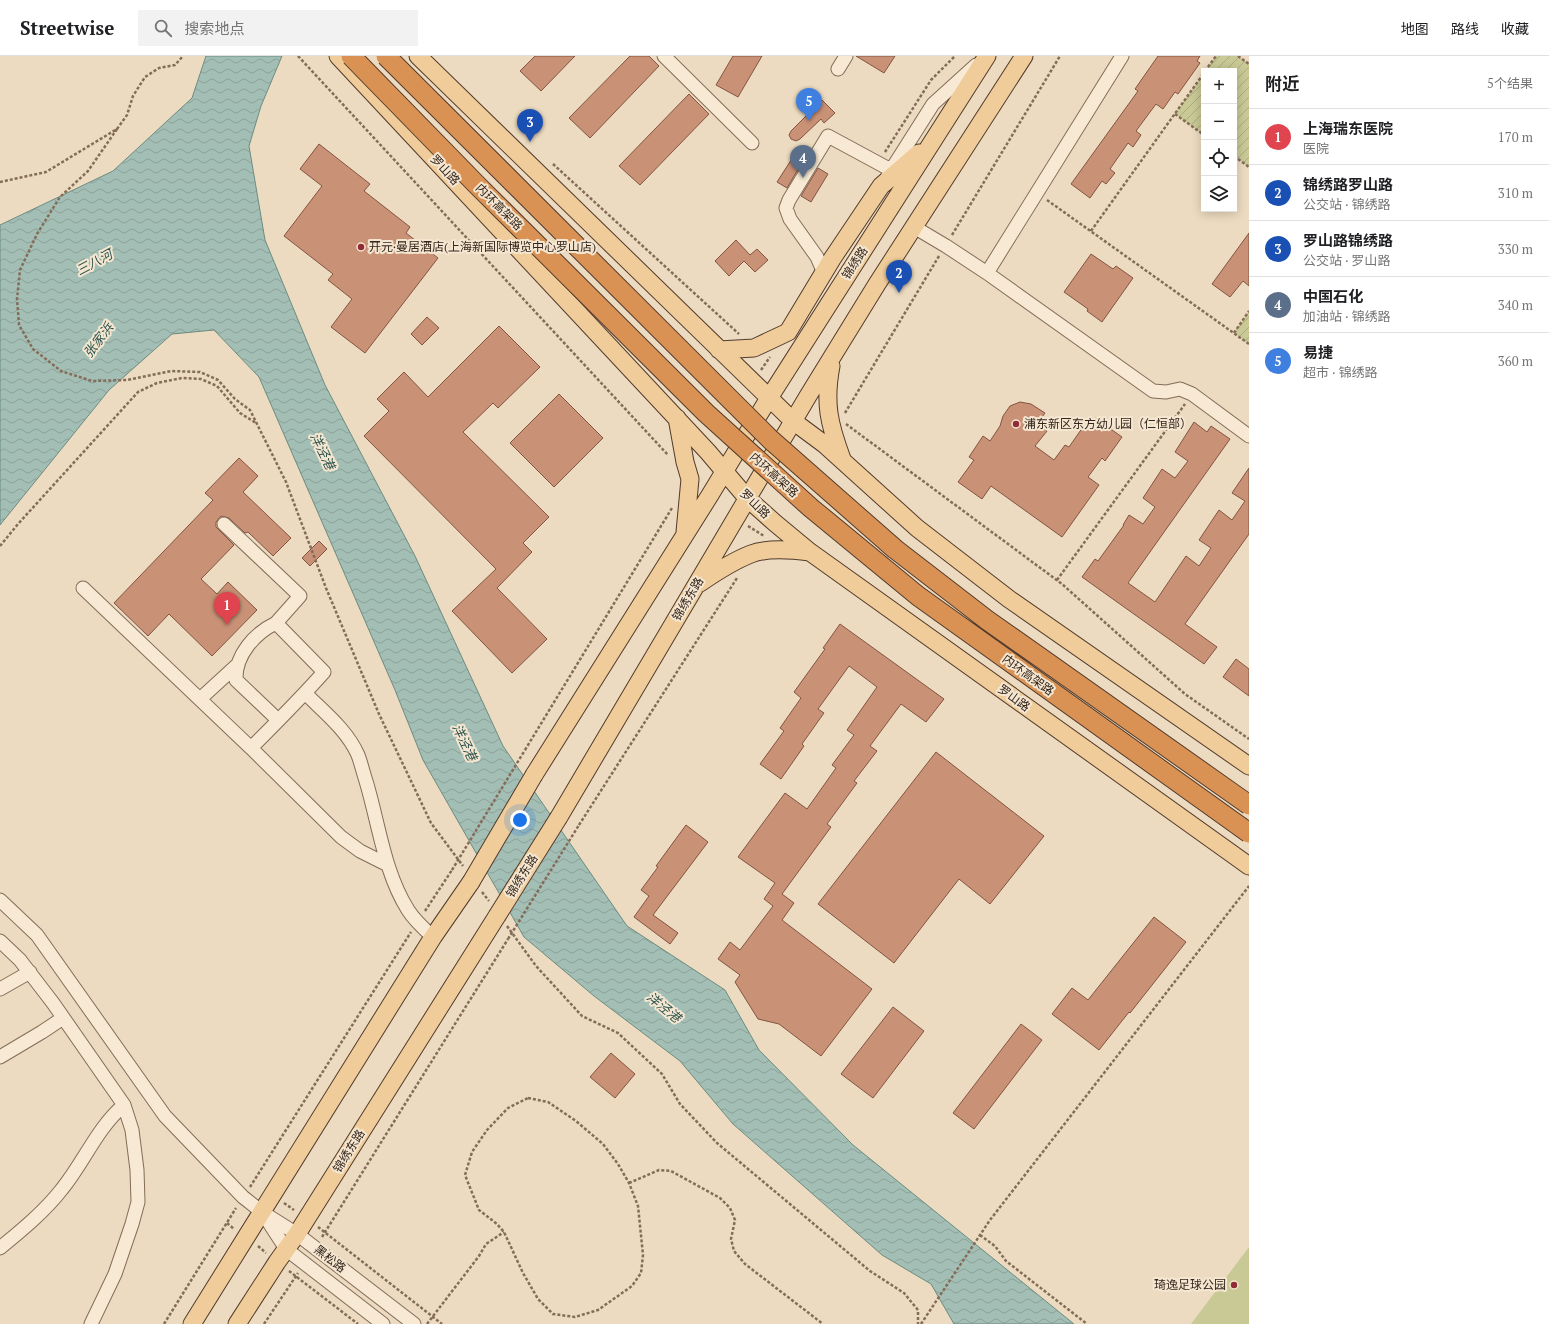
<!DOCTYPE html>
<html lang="zh">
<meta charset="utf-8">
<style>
body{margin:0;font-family:"PT Serif","Noto Sans SC",serif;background:#f2f2f2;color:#202124}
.controls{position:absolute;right:12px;top:12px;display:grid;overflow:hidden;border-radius:0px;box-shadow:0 2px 10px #0003}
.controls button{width:36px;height:36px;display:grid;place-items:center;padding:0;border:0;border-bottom:1px solid #e0e0e0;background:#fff;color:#202124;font:20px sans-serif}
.you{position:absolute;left:520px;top:764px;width:14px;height:14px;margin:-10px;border:3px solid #fff;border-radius:50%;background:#1a73e8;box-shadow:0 0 0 6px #1a73e833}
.badge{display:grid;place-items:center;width:26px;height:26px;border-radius:50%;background:#ea580c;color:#fff;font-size:13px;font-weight:700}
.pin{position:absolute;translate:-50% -33px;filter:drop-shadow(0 1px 2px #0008)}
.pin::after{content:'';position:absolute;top:21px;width:14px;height:12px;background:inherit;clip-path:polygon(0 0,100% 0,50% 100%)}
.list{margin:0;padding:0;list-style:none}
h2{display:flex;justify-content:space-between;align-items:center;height:52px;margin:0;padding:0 16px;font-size:17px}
h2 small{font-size:13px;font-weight:400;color:#757577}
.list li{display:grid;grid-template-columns:26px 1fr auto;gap:12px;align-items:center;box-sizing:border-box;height:56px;padding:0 16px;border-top:1px solid #e0e0e0}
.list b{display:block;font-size:15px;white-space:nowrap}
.list p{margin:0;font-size:13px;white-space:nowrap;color:#757577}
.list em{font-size:13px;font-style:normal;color:#757577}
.icon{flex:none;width:22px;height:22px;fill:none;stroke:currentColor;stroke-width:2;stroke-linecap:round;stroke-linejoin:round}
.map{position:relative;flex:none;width:1249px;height:1268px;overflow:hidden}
header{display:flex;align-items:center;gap:24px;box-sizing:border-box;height:56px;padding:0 20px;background:#fff;border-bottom:1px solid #e0e0e0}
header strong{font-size:19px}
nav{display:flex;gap:22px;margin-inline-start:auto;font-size:14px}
.search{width:280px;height:36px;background:#f2f2f2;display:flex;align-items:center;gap:10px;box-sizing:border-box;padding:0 14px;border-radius:0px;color:#757577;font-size:15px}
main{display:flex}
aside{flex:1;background:#fff}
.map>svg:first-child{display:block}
.garden{fill:url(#garden-furrows)}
.pitch{fill:#c8c995}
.water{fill:url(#water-waves);stroke:#6b8c80}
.building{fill:#c99277;stroke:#835440}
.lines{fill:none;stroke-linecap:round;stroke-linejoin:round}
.minor-casing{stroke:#846c59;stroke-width:15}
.major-casing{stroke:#523b2d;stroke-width:19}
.path{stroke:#846c59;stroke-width:2.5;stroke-dasharray:3 2;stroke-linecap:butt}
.minor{stroke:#f7e9d3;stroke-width:13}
.major{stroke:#efcc99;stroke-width:17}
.major-bridge-casing{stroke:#523b2d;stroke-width:19;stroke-linecap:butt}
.highway-bridge-casing{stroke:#523b2d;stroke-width:21;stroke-linecap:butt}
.path-bridge{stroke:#846c59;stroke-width:2.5;stroke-dasharray:3 2;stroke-linecap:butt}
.major-bridge{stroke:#efcc99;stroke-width:17}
.highway-bridge{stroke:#d99253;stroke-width:19}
.poi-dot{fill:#912b36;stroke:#f4e6d0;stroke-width:1.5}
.labels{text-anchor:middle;stroke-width:4;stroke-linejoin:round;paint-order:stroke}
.street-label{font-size:12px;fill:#35261d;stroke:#f4e6d0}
.poi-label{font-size:12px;fill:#35261d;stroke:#f4e6d0;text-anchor:start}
.water-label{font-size:13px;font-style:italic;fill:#2d544e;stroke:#f4e6d0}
</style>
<header>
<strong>Streetwise</strong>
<div class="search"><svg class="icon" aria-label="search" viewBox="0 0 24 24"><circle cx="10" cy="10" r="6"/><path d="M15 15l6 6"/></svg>搜索地点</div>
<nav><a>地图</a><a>路线</a><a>收藏</a></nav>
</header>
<main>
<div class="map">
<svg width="1249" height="1268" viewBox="0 0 1249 1268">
<defs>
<pattern id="garden-furrows" width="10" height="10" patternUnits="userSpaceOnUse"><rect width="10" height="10" fill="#c8c995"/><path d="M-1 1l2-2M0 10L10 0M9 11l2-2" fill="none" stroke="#acac80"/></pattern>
<pattern id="water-waves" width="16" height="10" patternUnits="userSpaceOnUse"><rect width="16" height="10" fill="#a3beb4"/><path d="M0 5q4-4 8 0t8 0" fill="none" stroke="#8da39a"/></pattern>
</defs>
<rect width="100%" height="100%" fill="#ecdbc0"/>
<!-- garden -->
<path class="garden" d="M1216,0H1238L1249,8V111L1234,100V15H1205Z
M1204,17V79L1175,58Z
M1249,255V288L1234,277Z"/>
<!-- pitch -->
<path class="pitch" d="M1249,1191V1268H1191Z"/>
<!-- water -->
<path class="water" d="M206,0H282L261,50L249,90L265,184L325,329L415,500L503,690L627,870L725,934L759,994L853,1089L1074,1268H954L931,1228L882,1199L733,1068L680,1005L594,940L524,881L423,704L395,634L259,321L214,274L172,278L109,334L0,469V169L113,115L192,42Z"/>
<!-- building -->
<path class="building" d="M535,0H575L541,35L520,15Z
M630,0H649L659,10L590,82L569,62Z
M733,0H762L738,41L716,29Z
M856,0H895L884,17Z
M1158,0H1200L1197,5L1200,7L1178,38L1175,36L1163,53L1156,48L1136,75L1141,79L1133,91L1128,87L1110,113L1115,117L1106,128L1102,125L1090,142L1071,128L1138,35L1135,33Z
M689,38L709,58L640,129L619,110Z
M822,44L835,57L824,67L821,63L800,83L796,85L791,83L789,79L791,75Z
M319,88L370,128L364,135L410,171L406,177L438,202L365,297L331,271L352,243L328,224L333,218L284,180L322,130L300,113Z
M795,98L804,103L787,132L777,126Z
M818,112L828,118L811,146L801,140Z
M1249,177V230L1243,225L1230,241L1212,228Z
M736,184L750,199L757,193L768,204L755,216L744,205L729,220L715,205Z
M1091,198L1113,213L1116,210L1133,222L1102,266L1087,255L1088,253L1064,236Z
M427,261L439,272L422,289L411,278Z
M499,270L540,311L498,352L493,347L463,376L549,461L523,487L532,496L497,532L547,583L512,617L452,555L496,513L364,380L389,355L377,343L404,316L428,341Z
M559,338L603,382L554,431L510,387Z
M1020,346L1031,348L1045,357L1037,368L1047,375L1035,390L1054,404L1065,389L1069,391L1083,371L1087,373L1095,362L1122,381L1105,405L1102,402L1088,421L1099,429L1062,481L991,430L982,443L958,426L974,404L969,401L983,380L990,385L1000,370L1003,360L1010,350Z
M1194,366L1207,376L1211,370L1230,383L1128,527L1155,546L1186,500L1199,510L1211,492L1199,484L1219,454L1232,464L1245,445L1232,437L1249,412V478L1185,568L1217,591L1204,608L1082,521L1095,503L1098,505L1124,469H1123L1129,459L1143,468L1155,451L1143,442L1162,413L1175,422L1188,405L1175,396Z
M239,402L258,420L243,436L291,482L273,500L248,476L245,477L229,462L221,460L216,466V471L234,489L201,523L217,538L228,526L257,554L212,600L169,558L148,580L114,547L213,444L205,437Z
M319,485L327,493L310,510L302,502Z
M840,568L944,643L926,666L901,648L870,690L877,695L854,725L857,727L827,768L831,771L782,838L794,847L782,864L872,933L821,1000L779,968L758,963L735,926L740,919L718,903L730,886L740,894L773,850L764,843L775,827L738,801L785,737L807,753L836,712L832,709L854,679L847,674L877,631L849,610L818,653L824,657L802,688L804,690L781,723L760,708L784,675L780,672L801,642L794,636L825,593L823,592Z
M1236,603L1249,613V640L1223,621Z
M936,696L1044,780L990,848L959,823L894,907L818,848Z
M686,769L708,786L653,859L678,877L670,888L634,861L649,840L641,834L658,811L656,810Z
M1154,861L1186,886L1130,957L1129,956L1099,994L1052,958L1072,932L1088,944Z
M893,951L924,975L873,1042L841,1018Z
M1021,968L1042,984L974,1073L953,1057Z
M611,997L635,1018L615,1042L590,1021Z"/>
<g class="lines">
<!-- minor casing -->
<g class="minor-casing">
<path id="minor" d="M664,0L752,87
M1122,0L987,217L1153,335L1166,336L1180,333L1192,338L1249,380
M838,13L846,0
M888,119L933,48L976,9
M914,171L946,190L987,217
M824,217L817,201L790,163L786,152L789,144L828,80L891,114
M224,468L300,540L276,567
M83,532L251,692
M305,637C324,656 347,674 358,699C361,707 363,716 366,725C379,768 384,816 408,854C415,865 424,873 433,881
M200,643L236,610
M278,664L236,624C235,599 255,577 276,567L324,616C301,642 276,667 251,692L341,781L360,795L388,809
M0,844L37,879L165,1060L243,1141L262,1156L297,1178L414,1268
M0,885L20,904L53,947L124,1049L132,1074L137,1114L138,1146L132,1168L115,1218L91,1268
M0,933L30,916
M0,1001L42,976L63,962
M264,1159L286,1193L383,1268
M0,1192C22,1174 45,1155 62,1133C84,1106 97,1072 124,1049"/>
</g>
<!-- major casing -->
<g class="major-casing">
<path id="major" d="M338,0L708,396L747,442L775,467L810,496L1249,810
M418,0L793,365L824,388L917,472L1009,543L1249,710
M719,294L754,292L788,276L832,203L881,130L919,97
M831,310C824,347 829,368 842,403
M677,362L685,406L690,423L685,476
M700,527C716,516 733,505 751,498C766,492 794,494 810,496
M534,719L710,439L769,342L987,0
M559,761L808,340L877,228L1024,0
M192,1268L433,881L471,826
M237,1268L277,1206L297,1178L497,860"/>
</g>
<!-- path -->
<path class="path" d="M298,0L668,399
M1238,0L1249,8
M1205,15L1216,0
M1175,58L1204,79
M117,73L88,115L60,141L37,178L20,214L17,243L19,269L33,293L61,315L92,325L127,324L171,315L200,316L218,324L235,343L250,354L286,426L326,532L379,658L431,767L463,810
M885,96L931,24L955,0
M1234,100L1249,111
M553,108L739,278
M0,126L46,116L117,73L127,59L133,40L145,21L159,12L175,9L183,0
M1047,144L1249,288
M1091,175L1204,17
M952,179L1060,0
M1234,277L1249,255
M761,314L770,301
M845,357L939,200
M846,368L1062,528L1185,638L1249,683
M748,470L764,480
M0,490L18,468L138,336L157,327L182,322L201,323L217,330L240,357L256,367
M1057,524L1185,348
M525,694L672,452
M579,769L737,522
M482,836L489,845
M425,855L452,814
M507,870L536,910L582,960L618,977L662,1018L680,1048L717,1087L870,1215L904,1237L918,1254V1268
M528,1042L548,1046L576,1065L603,1088L618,1108L629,1127L638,1150L643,1199L641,1217L632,1230L598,1254L575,1261L553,1258L538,1243L523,1217L504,1176L497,1168L479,1154L465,1119L472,1096L487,1074L508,1052Z
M629,1127L659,1114L671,1115L720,1142L730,1152L735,1164L731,1183L734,1195L745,1208L823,1268
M250,1131L411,876
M284,1147L294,1154
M227,1167L234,1173
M318,1171L442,1268
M980,1179L995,1190L1006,1205L1087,1268
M322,1181L508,883
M258,1190L266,1197
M289,1215L358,1268
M164,1268L236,1152
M264,1268L298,1217
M427,1268L479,1200L486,1188L504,1176
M921,1268L990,1164L1249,830"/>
<!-- minor -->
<use href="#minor" class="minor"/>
<!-- major -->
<use href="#major" class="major"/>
<!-- major-bridge casing -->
<g class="major-bridge-casing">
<path id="major-bridge" d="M471,826L534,719
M497,860L559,761"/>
</g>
<!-- highway-bridge casing -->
<g class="highway-bridge-casing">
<path id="highway-bridge" d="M351,0L477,129L706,357L811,452L918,540L1249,777
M386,0L771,384L895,493L987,564L1249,749"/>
</g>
<!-- path-bridge -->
<path class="path-bridge" d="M452,814L525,694
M508,883L579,769"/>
<!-- major-bridge -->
<use href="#major-bridge" class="major-bridge"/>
<!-- highway-bridge -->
<use href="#highway-bridge" class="highway-bridge"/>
</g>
<!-- markers -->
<g class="poi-dot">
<circle cx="361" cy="191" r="4"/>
<circle cx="1016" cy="368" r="4"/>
<circle cx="1234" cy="1229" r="4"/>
</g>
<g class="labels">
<!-- street labels -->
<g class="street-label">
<text transform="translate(445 114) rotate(47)" y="4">罗山路</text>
<text transform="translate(499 151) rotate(45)" y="4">内环高架路</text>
<text transform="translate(855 207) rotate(-57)" y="4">锦绣路</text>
<text transform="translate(774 419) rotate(42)" y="4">内环高架路</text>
<text transform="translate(755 448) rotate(44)" y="4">罗山路</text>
<text transform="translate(688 543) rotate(-59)" y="4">锦绣东路</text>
<text transform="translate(1028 619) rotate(36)" y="4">内环高架路</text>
<text transform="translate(1014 642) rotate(36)" y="4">罗山路</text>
<text transform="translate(522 820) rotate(-58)" y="4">锦绣东路</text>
<text transform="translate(349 1095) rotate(-58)" y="4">锦绣东路</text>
<text transform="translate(330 1203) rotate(38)" y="4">黑松路</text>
</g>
<!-- poi labels -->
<g class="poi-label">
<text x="369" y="195">开元·曼居酒店(上海新国际博览中心罗山店)</text>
<text x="1024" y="372">浦东新区东方幼儿园（仁恒部）</text>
<text x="1226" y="1233" text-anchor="end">琦逸足球公园</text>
</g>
<!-- water labels -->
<g class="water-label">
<text transform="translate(94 206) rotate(-28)" y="5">三八河</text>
<text transform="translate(98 284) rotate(-53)" y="5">张家浜</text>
<text transform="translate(323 395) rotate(64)" y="5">洋泾港</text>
<text transform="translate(465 686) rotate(64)" y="5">洋泾港</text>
<text transform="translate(664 951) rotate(39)" y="5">洋泾港</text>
</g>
</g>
</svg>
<div class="controls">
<button>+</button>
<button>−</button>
<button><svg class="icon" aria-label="locate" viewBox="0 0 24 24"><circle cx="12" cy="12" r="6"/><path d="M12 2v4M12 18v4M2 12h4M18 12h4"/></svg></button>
<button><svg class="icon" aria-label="layers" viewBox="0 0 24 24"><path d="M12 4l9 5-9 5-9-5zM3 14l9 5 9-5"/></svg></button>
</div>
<div class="you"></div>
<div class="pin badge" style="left:227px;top:569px;background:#e0444e">1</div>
<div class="pin badge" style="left:899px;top:237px;background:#1a4fb4">2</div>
<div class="pin badge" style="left:530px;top:86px;background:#1a4fb4">3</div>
<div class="pin badge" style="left:803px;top:122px;background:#5c6f8a">4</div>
<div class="pin badge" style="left:809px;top:65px;background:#3f7fe0">5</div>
</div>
<aside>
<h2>附近<small>5个结果</small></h2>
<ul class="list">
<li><span class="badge" style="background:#e0444e">1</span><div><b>上海瑞东医院</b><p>医院</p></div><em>170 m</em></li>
<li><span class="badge" style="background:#1a4fb4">2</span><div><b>锦绣路罗山路</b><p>公交站 · 锦绣路</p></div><em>310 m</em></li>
<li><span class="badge" style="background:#1a4fb4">3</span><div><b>罗山路锦绣路</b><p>公交站 · 罗山路</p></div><em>330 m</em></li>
<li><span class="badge" style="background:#5c6f8a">4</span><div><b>中国石化</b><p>加油站 · 锦绣路</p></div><em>340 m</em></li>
<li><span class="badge" style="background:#3f7fe0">5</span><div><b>易捷</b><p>超市 · 锦绣路</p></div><em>360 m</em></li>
</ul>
</aside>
</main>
